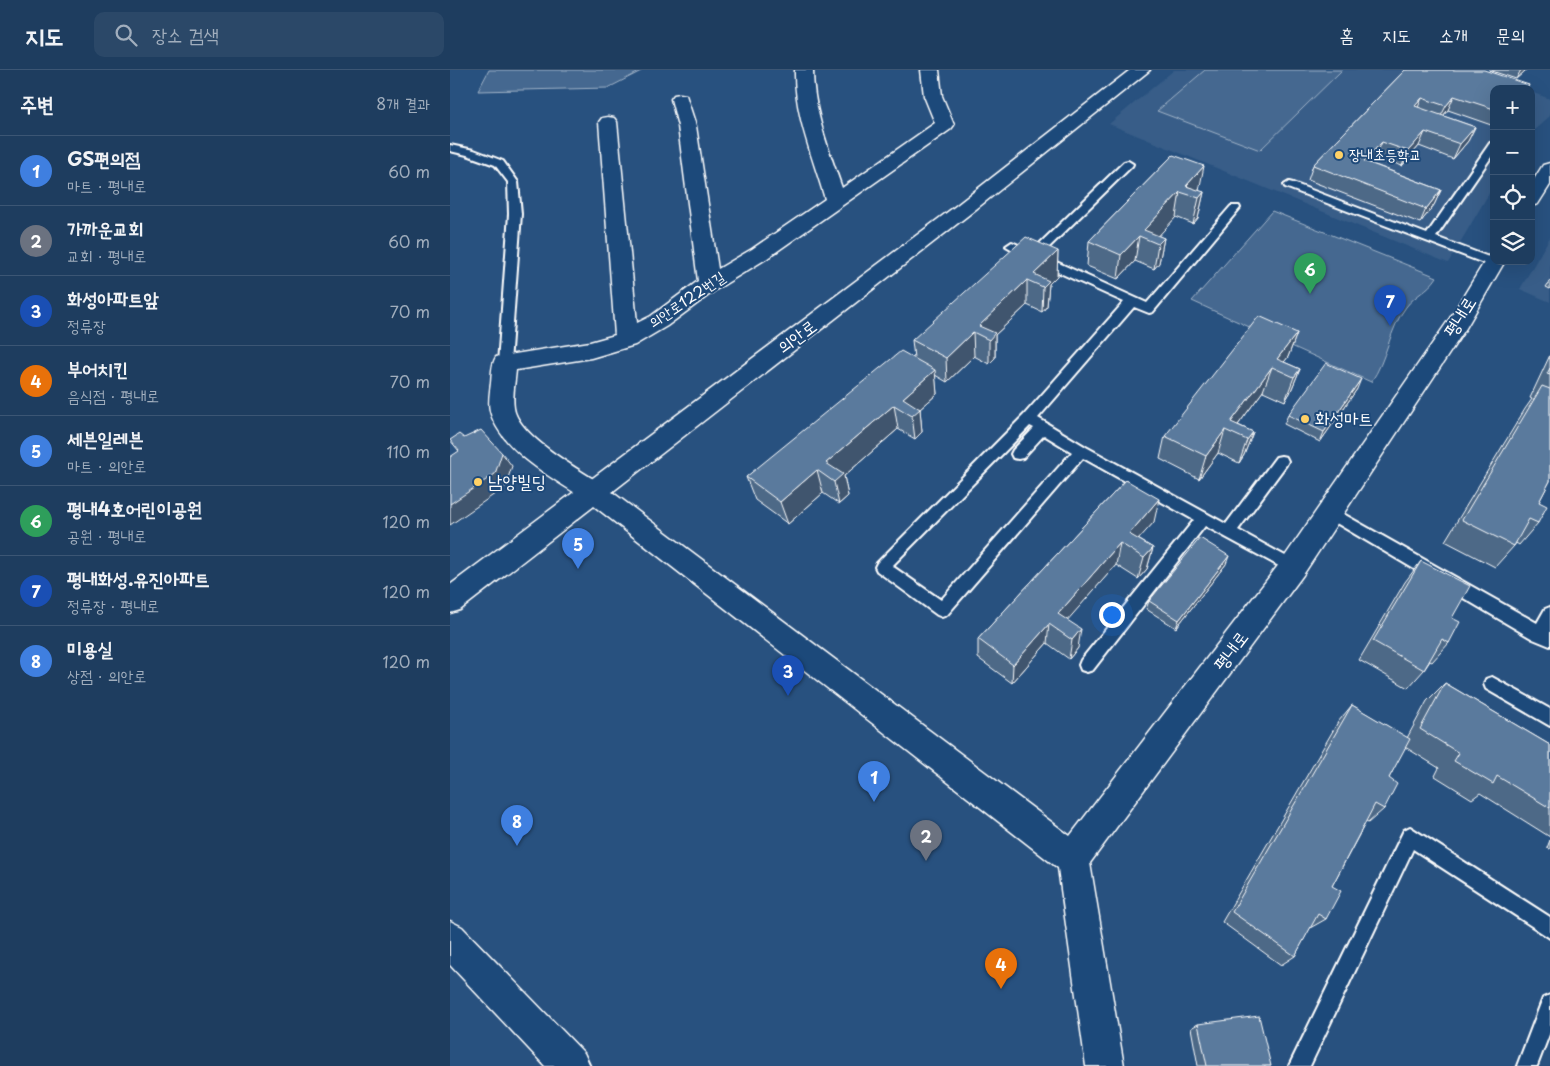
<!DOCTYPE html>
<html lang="ko">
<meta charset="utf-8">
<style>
body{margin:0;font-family:"Playpen Sans","Poor Story",sans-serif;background:#2b4868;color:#f1f3f6}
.controls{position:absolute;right:15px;top:15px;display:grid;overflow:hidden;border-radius:10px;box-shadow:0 5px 20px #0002}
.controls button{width:45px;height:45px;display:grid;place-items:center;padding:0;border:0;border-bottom:1px solid #3c5674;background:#1e3d5f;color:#f1f3f6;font:25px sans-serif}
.you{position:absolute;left:661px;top:544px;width:18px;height:18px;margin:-12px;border:4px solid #fff;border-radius:50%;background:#1a73e8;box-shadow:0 0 0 8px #1a73e833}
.badge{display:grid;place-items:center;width:32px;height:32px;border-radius:50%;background:#e69b98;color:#fff;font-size:16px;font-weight:700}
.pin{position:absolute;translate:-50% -41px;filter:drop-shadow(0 1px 2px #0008)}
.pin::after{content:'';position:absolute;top:26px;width:18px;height:15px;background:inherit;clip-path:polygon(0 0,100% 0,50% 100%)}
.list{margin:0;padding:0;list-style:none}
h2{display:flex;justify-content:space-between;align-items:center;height:65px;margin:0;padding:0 20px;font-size:21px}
h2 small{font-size:16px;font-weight:400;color:#a1aebd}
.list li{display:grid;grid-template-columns:32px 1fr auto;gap:15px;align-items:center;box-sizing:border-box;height:70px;padding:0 20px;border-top:1px solid #3c5674}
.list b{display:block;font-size:19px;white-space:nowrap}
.list p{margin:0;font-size:16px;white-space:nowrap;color:#a1aebd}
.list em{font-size:16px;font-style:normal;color:#a1aebd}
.icon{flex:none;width:28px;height:28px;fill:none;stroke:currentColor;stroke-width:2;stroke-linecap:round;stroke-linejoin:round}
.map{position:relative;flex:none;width:1100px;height:996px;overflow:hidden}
header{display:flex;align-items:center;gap:30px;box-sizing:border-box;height:70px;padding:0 25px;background:#1e3d5f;border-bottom:1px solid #3c5674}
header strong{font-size:24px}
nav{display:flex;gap:28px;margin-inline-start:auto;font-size:18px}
.search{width:350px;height:45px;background:#2b4868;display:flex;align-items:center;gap:12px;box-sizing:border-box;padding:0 18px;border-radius:10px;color:#a1aebd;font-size:19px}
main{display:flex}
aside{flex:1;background:#1e3d5f}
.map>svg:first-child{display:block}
.built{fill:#375d88}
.green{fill:#446890;stroke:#a2b4c8}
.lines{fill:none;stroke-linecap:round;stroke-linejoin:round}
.service-casing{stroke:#fff;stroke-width:4}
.minor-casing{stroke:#fff;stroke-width:3}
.tertiary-casing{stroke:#fff;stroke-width:3}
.service{fill:#1f4a7a;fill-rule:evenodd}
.minor{fill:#1f4a7a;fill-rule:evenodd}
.tertiary{fill:#1f4a7a;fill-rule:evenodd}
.wall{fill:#4d6987;stroke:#fff}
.shaded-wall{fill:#3f556e;stroke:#fff}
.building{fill:#5a7a9d;stroke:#fff}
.poi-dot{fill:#ffd166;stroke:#1f4a7a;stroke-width:2}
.labels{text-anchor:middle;stroke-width:4;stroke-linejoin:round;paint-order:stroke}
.far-poi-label{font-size:15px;fill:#fff;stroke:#1f4a7a;text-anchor:start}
.far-street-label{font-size:15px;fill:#fff;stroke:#1f4a7a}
.street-label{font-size:18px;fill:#fff;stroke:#1f4a7a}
.poi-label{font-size:18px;fill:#fff;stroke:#1f4a7a;text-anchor:start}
</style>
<header>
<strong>지도</strong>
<div class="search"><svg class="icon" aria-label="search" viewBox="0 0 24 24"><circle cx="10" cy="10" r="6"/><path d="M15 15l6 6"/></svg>장소 검색</div>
<nav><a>홈</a><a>지도</a><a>소개</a><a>문의</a></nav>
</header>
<main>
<aside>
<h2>주변<small>8개 결과</small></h2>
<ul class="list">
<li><span class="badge" style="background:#3f7fe0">1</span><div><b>GS편의점</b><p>마트 · 평내로</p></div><em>60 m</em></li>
<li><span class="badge" style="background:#6b7280">2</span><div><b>가까운교회</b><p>교회 · 평내로</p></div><em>60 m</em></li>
<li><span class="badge" style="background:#1a4fb4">3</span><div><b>화성아파트앞</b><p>정류장</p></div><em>70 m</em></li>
<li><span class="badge" style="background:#e8710a">4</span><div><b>부어치킨</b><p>음식점 · 평내로</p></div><em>70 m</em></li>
<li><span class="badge" style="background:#3f7fe0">5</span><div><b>세븐일레븐</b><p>마트 · 의안로</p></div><em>110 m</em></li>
<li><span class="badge" style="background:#2e9e5b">6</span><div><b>평내4호어린이공원</b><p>공원 · 평내로</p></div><em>120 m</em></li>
<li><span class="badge" style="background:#1a4fb4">7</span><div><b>평내화성.유진아파트</b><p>정류장 · 평내로</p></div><em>120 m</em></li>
<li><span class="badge" style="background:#3f7fe0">8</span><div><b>미용실</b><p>상점 · 의안로</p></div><em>120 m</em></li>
</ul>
</aside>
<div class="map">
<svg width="1100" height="996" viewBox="0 0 1100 996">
<rect width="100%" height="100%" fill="#28517f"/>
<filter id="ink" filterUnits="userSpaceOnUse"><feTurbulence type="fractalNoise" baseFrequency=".02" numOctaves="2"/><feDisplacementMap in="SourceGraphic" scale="10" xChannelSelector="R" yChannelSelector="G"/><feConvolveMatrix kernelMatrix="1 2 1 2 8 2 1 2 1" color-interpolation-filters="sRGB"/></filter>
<g filter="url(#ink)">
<!-- built -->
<path class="built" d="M724,0H1014L1044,19V115L998,193L659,54Z
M1081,22L1100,29V46L1081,63Z
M1100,167V232L1070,219Z"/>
<!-- green -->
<path class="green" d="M39,0H193L158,18L28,21Z
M755,0H892L810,80L707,41Z
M822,141L987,207C978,221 965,225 956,237C939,259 937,290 921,312L742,231Z"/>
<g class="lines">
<!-- service casing -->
<g class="service-casing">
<path id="service" d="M1044,72V83L986,167L1044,189V191H1049L1048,196L1044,197L835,117L834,115L839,112L843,113L977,164L1040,73Z
M0,75L24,80L53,91L68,112L71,144L60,293L58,296H50L48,293L59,144L58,112L45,95L17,85L0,81Z
M678,91L683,94L682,96L591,185L697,233L781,136H789L790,138L703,242L699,243L684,237L588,348L636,377L776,454L826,387L831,386L836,387L838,391L836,395L788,460L848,493L850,497L848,501L843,503L838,501L755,456L643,600L637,602L631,600L629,595L631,590L744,450L633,388L497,545L492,547L487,545L427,501L425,497L427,493L574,345L674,232L579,189L556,176L562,172L582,181L674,92ZM580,356L584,358L563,380L561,384L563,388L568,389L573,388L594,365L622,382L491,530L442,496Z
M881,437L1087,553L1095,539L1100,537V576L1083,569L876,447L874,443L876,439Z
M1042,607L1100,639V656L1036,619L1034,614L1036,609Z
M960,757L1100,847V868L963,779L860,996H839L954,760Z
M1100,925V962L1087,996H1067L1093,928Z"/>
</g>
<!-- minor casing -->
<g class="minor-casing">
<path id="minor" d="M345,0H363C363,40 379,80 392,118L485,53L474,26L471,0H489L492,26L504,55L501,59L316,189L267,219L217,256L185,275L141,288L66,300C65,312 62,326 64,338C68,366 130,400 153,415L157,422L153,429L144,432L135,429C104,409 50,380 40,341C38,332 40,322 41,313C42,304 41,295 46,287L140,272L165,265L149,52L152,48L158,47L164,48L167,52L187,253L201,246L248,211L228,56L221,29L224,25L230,24L236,25L246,56L268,199L302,179L375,129C363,87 344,44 345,0Z
M0,851L12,857L134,983L140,996H95L0,895Z"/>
</g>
<!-- tertiary casing -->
<g class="tertiary-casing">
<path id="tertiary" d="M680,0H700L521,143L162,422L620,766L833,489L1000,248L1038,186L1044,185V191H1055L1016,258L853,505L640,793L674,996H636L608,798L144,436L10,540L0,543V515L507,135Z
M1100,93V115L1088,134L1081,136V114L1093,95Z"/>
</g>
<!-- service -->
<use href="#service" class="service"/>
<!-- minor -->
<use href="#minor" class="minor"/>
<!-- tertiary -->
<use href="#tertiary" class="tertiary"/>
</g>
<!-- wall -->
<path class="wall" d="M955,0L1079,15L1077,19H1044V56L998,40L993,46L1025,57L1018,71L1003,89L969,76L952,96L926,86L920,93L991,120L984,135L970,153L858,110L863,95Z
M1039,0H1076L1066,9Z
M723,85L749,121L754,122L748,148L743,154L726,147L708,166L714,168L709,193L704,199L685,191L668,209L637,196L639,171Z
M608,181L607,206L599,214L597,236L592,242L577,235L545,265V288L539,294L524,286L497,312L485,305L487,324L470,339L472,362L465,369L448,359L394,406L398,426L389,434L373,423L338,454L305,430L296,407L464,288L462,270Z
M1100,211V219L1096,217Z
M847,263L838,287L834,292L850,299L840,323L835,331L813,321L788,355L803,362L794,385L789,393L768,383L749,409L710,389L715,366Z
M1100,285V411L1089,432L1088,453L1069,475L1066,473L1064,476L1045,497L995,471L1075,339L1082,329L1080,328Z
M907,319L870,372L834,354L838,345Z
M676,410L704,452L688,469L703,478L697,499L688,509L666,495L617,550L628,578L619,589L597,573L562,613L528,588V569Z
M971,491L1002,548L999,573L982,592L980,591L974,600L958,618L909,590L955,512Z
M776,494L726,558L696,539L699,531Z
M995,613L1100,675V767L1030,723L1022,729L985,706L989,698L955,677L939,708L934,739L918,753L916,752L882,816L876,849L860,858L845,886L831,895L772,852L888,652L902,635L957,668L977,631Z
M1100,770V779L1097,778Z
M748,954L821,996H748L741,958Z"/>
<!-- shaded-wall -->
<path class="shaded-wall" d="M1071,0H1076L1066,9Z
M1004,26L998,40L989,50L996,36Z
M972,28L966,42L965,36Z
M1025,57L1018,71L1003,89L1010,74Z
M975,62L969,76L952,96L958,81Z
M932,72L926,86L909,106L914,91Z
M754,96L749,121L736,116Z
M991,120L984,135L970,153L976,139Z
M730,122L726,147L703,172L694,160Z
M754,122L748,148L743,154L749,128Z
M689,166L685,191L668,209L671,185Z
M714,168L709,193L704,199L708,174Z
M608,181L607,206L599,214L597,236L592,242L593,217L584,204Z
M577,210V235L545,265V288L539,294V270L529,256Z
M523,262L524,286L497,312L496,288Z
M847,263L838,287L828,300L827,289Z
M822,297L813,321L782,363L781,352Z
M850,299L840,323L835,331L844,307Z
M485,300L487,324L470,339L472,362L465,369L462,346L453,328Z
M911,309L907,319L870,372L874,362Z
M444,335L448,359L394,406L398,426L389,434L384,412L376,393Z
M775,360L768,383L749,409L756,386Z
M803,362L794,385L789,393L797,370Z
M52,383L62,396L55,417L0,455V434Z
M367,400L373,423L338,454L330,432Z
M709,429L704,452L680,479L679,464Z
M670,473L666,495L608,561V544Z
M703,478L697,499L688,509L694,488Z
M779,486L776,494L726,558L729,550Z
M599,554L597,573L562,613L563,595Z
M631,559L628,578L619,589L622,570Z"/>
<!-- building -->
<path class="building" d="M955,0H1034L1079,15L1076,19H1044V39L1004,26L996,36L972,28L965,36L1025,57L1010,74L975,62L958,81L932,72L914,91L991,120L976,139L863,95Z
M723,85L754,96L736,116L754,122L749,128L730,122L694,160L714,168L708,174L689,166L671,185L639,171Z
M576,167L608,181L584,204L599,211L593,217L577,210L529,256L545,263L539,270L523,262L496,288L462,270Z
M809,246L847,263L827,289L850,299L844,307L822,297L781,352L803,362L797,370L775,360L756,386L715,366Z
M451,281L485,300L453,328L470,339L462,346L444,335L376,393L393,404L384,412L367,400L330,432L296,407Z
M876,293L911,309L874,362L838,345Z
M1100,298V305L1097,304Z
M1092,316L1100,319V411L1089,432L1097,436L1088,453L1079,449L1064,476L1012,450Z
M31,360L52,383L45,404L0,434V387L9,381L0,370L9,364L14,368Z
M676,410L709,429L679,464L703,478L694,488L670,473L608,544L631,559L622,570L599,554L563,595L528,569Z
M750,468L779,486L729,550L699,531Z
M971,491L1020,516L1002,548L1010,552L999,573L992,569L974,600L923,571Z
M995,613L1100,675V738L1047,706L1043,714L1004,691L1009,683L970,659Z
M902,635L960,669L939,708L947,714L934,739L925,734L882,816L891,821L876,849L868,844L845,886L782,842Z
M809,946L821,996H757L748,954Z"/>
</g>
<!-- markers -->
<g class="poi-dot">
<circle cx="889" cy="85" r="5"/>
<circle cx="855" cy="349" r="5"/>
<circle cx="28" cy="412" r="5"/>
</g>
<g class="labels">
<!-- far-poi labels -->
<g class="far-poi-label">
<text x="899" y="90">장내초등학교</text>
</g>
<!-- far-street labels -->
<g class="far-street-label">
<text transform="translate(237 230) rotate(-34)" y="5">의안로122번길</text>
</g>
<!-- street labels -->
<g class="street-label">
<text transform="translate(1010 247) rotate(-58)" y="6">평내로</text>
<text transform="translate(347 267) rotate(-37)" y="6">의안로</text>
<text transform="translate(781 581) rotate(-53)" y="6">평내로</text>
</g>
<!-- poi labels -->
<g class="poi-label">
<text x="865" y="355">화성마트</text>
<text x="38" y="418">남양빌딩</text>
</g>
</g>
</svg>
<div class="controls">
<button>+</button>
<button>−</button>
<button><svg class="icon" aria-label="locate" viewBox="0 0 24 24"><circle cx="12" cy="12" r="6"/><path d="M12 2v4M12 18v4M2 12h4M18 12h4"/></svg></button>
<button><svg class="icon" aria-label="layers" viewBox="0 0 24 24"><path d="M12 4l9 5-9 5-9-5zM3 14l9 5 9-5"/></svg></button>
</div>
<div class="you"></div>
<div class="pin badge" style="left:424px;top:732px;background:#3f7fe0">1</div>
<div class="pin badge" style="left:476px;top:791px;background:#6b7280">2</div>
<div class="pin badge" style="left:338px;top:626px;background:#1a4fb4">3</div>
<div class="pin badge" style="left:551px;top:919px;background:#e8710a">4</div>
<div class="pin badge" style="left:128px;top:499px;background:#3f7fe0">5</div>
<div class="pin badge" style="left:860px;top:224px;background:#2e9e5b">6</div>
<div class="pin badge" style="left:940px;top:256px;background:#1a4fb4">7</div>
<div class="pin badge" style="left:67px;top:776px;background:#3f7fe0">8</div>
</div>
</main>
